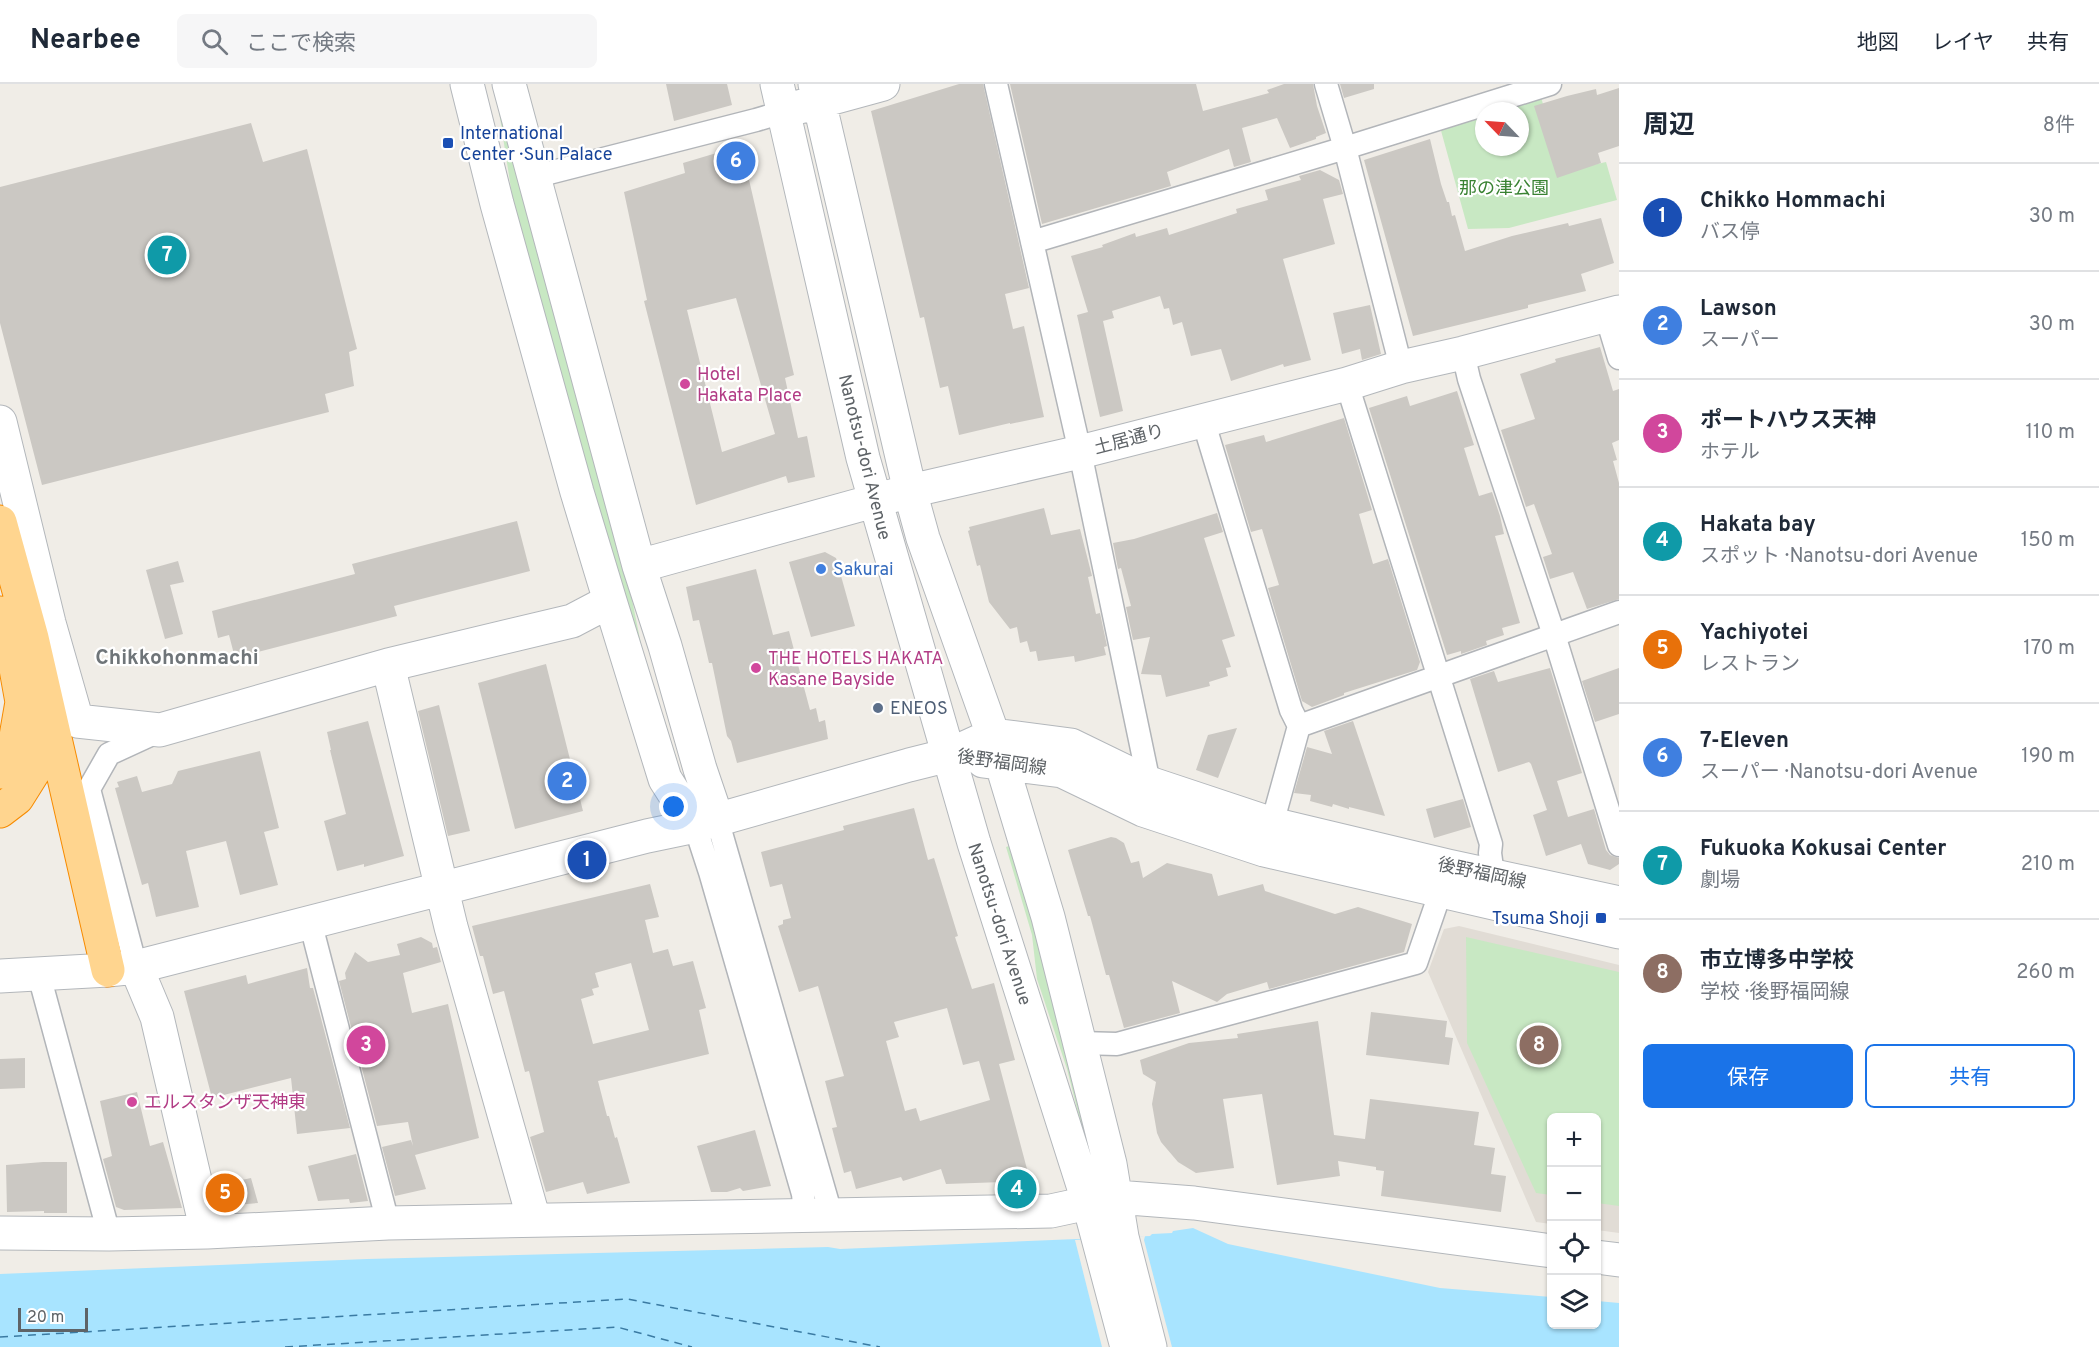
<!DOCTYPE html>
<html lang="ja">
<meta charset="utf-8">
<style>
body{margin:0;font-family:Overpass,"Noto Sans JP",sans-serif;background:#f6f6f7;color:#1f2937}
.controls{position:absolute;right:18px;bottom:18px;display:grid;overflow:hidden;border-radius:9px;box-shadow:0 2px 4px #0004}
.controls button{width:54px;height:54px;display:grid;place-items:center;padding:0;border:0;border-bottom:2px solid #e0e1e3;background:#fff;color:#1f2937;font:30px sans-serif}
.compass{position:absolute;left:1475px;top:18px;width:54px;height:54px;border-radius:50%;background:#fff;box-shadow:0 2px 4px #0004;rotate:295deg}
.scale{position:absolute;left:18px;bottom:15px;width:70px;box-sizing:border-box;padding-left:6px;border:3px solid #5e6367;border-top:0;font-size:16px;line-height:21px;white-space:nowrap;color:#5e6367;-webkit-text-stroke:4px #fff;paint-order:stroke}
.you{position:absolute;left:674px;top:723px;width:21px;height:21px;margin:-15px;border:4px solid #fff;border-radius:50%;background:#1a73e8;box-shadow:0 0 0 9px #1a73e833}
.badge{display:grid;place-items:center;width:39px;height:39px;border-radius:50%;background:#1a73e8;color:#fff;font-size:20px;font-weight:700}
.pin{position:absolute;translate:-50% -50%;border:3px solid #fff;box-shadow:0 2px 6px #0006}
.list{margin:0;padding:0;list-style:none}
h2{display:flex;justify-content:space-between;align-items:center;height:78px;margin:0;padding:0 24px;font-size:26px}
h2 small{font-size:20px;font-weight:400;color:#747a83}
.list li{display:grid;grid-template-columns:39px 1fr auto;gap:18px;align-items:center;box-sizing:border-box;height:108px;padding:0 24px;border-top:2px solid #e0e1e3}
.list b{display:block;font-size:22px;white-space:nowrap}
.list p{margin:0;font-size:20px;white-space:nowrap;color:#747a83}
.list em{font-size:20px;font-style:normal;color:#747a83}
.actions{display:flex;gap:12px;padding:18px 24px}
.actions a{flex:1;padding:14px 0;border:2px solid #1a73e8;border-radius:9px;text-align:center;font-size:21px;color:#1a73e8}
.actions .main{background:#1a73e8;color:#fff}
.icon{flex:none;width:33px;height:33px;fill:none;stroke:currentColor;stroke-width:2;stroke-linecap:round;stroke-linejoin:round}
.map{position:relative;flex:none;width:1619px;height:1263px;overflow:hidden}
header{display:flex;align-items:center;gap:36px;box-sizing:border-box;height:84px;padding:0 30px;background:#fff;border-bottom:2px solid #e0e1e3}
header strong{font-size:28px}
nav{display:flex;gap:33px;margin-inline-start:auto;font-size:21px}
.search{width:420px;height:54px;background:#f6f6f7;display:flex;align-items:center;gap:15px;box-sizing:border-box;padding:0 21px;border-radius:9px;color:#747a83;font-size:22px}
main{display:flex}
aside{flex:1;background:#fff}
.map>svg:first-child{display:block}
.education{fill:#e1dcd5}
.green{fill:#c8e8c3}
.water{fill:#a8e4ff}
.pier{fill:#f0ede7}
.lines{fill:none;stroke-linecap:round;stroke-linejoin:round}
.ferry{stroke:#3b7ba3;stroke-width:1.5;stroke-dasharray:8 6;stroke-linecap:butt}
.building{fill:#cbc8c3;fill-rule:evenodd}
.street-casing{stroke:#b2b5b9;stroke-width:25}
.secondary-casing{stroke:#b3b7bb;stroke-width:35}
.highway-casing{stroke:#f78b00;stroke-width:35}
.street{stroke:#fff;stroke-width:22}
.secondary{stroke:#fff;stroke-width:33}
.highway{stroke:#ffd58f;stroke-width:33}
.transit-dot{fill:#1a4fb4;stroke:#fff;stroke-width:2}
.hotel-dot{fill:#d1479c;stroke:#fff;stroke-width:2}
.shop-dot{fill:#3f7fe0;stroke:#fff;stroke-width:2}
.service-dot{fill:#5c6f8a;stroke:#fff;stroke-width:2}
.labels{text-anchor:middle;stroke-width:4.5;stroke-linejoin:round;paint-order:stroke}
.transit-label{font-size:18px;fill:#164399;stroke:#fff;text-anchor:start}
.park-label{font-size:18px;fill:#398232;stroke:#fff}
.hotel-label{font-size:18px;fill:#b23c85;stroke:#fff;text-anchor:start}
.street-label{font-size:18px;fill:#5e6367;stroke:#fff}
.shop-label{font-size:18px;fill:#366cbe;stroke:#fff;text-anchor:start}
.service-label{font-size:18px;fill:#4e5e75;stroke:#fff;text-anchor:start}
.quarter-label{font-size:21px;font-weight:bold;fill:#6f7579;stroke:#fff}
</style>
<header>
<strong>Nearbee</strong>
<div class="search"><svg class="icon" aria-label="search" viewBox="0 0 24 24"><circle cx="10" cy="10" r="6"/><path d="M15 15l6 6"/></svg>ここで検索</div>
<nav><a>地図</a><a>レイヤ</a><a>共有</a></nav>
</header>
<main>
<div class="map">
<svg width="1619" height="1263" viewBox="0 0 1619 1263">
<rect width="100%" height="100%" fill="#f0ede7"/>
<!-- education -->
<path class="education" d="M1459,842L1619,881V1149L1597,1146L1596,1034H1552L1551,1140L1536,1138L1428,888L1444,845Z"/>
<!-- green -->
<path class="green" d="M492,0H494L621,461L642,565L677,676L675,677L609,464L514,124L498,21Z
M1541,13L1562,88L1606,78L1617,116L1509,144L1468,145L1440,43L1484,30V63H1520V27H1495Z
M1012,761L1041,856L1096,1078L1091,1080L1067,985L1037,895L1032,851L1006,763Z
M1466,853L1619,888V1122L1597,1119L1596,1034H1552L1551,1111L1536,1109L1467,959Z"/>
<!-- water -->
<path class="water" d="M1193,1144L1228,1160L1440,1204L1551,1213L1552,1240H1596L1597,1217L1619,1219V1263H0V1190L367,1175L828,1163L840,1165L1150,1152L1152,1150L1172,1149L1173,1147Z"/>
<!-- pier -->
<path class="pier" d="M1145,1152L1144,1156L1172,1263H1102L1075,1156Z"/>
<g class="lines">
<!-- ferry -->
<path class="ferry" d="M0,1253L627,1215L880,1263
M285,1263L617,1243L692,1263"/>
</g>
<!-- building -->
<path class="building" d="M666,0H727L732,21L674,37Z
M959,0H983L1029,204L1005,210L1013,245L1024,242L1044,333L1010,340V339L959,351L948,302L940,304L924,233L920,234L871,27Z
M1010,0H1196L1203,27L1269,9L1267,6L1284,0H1313L1317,22L1326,49L1316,53V55L1290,64L1277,34L1242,44L1251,78L1234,83L1229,65L1167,88L1171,102L1042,140Z
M1340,0H1374V5L1344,14Z
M1619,4V62L1598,69L1601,79L1557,94L1534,22L1567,12L1596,5L1597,11Z
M251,39L263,78L307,65L357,265L349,268L354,302L325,310L329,328L42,401L0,239V103Z
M1430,55L1441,100L1447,118H1449L1452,132L1455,131L1465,167L1512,152L1568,139L1569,142L1601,134L1614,179L1581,190L1586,207L1528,221V224L1413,252L1364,76Z
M730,65H736L744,74L794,291L785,294L798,354L807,352L815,393L788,399L786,392L696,421L644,217L647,216L624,108L685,89L683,79ZM736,214L775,350L722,368L687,226Z
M1320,86L1339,96L1343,110L1323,115L1335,160L1283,175L1311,276L1284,283L1283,280L1231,297L1221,265L1191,272L1182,238L1173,241L1169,224L1164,225L1160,212L1112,227L1114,234L1103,237L1123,327L1100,333L1077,231L1088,228L1071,172L1103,163L1102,161L1135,149L1136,153L1167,144L1169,151L1237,129L1236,125L1268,116L1265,106L1301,96L1299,92Z
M1370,221L1381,270L1362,276L1360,265L1342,270L1333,229Z
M1600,263L1613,307L1619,305V356L1612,359L1617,376L1613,377L1619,399V515L1587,525L1573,488L1550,495L1543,473L1552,470L1534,420L1526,423L1501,346L1535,335L1520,290L1556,278L1555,275Z
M1457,307L1474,361L1464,364L1479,412L1492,408L1500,432L1504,450L1495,452L1520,539L1502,544L1504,551L1486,557L1487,561L1461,570V567L1447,571L1369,324L1407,312L1410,322Z
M1344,334L1372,426L1359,430L1373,480L1388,475L1420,578L1417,586L1344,609V611L1312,623L1302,617L1268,504L1279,501L1262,445L1251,448L1225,361L1264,351L1266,358Z
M1044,424L1051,451L1080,445L1092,492L1088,493L1096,530L1100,529L1107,562L1104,563L1106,571L1075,578L1074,572L1038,577L1036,567L1030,568L1027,557L1020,559L1017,543L1010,545L989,518L980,481L977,482L968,447L970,446L969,443Z
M1217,429L1223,448L1204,454L1235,552L1222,556L1231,583L1226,584L1228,592L1209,598L1210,602L1166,613L1161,591L1141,590L1150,553L1133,556L1126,523L1131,522L1121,484L1118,485L1113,459L1134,455Z
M517,437L530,487L394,522L397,532L235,574L229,551L218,554L212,527L355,490L352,480Z
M825,468L836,474L855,542L811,553L789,478Z
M178,477L184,498L170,501L183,550L165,555L146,486Z
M756,485L773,551L789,547L810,626L816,624L819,638L825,636L828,655L737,679L731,657L727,652L712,579H709L699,536L693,537L686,503Z
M546,580L583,727L515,745L478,599Z
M1550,584L1582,689L1557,697L1568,733L1594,725L1606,766L1610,771L1619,774V780L1610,786L1588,780L1581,760L1546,772L1533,731L1547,726L1531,680L1529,678L1498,688L1470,595L1494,587L1498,598Z
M1619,584V630L1595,638L1582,597Z
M439,621L470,747L448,752L418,627Z
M368,637L404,772L364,783V780L337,787L324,737L346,730L330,666H331L327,648Z
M1353,637L1385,732L1349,723V725L1333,720L1332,723L1310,717L1311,711L1294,709L1307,663L1332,670L1324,647Z
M1237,644L1218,694L1196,686L1208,651Z
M260,667L279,744L264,748L278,801L240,811L226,757L186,767L199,823L156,833L148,799L142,801L115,704L119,703L117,698L137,692L142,708L172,700L178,687Z
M1463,715L1471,743L1434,754L1426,725Z
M914,724L928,776L934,774L958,852L955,853L972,905L994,899L1015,976L999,980L1027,1085L1021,1087L1022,1093L1003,1098L946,1100L941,1085L903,1097L901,1093L856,1105L851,1087L844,1089L832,1044L837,1043L825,997L844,992L818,902L799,908L778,842L783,840V836L791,834L782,800L770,803L761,768L844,746L843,742ZM947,924L963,981L979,977L990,1016L920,1037L916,1024L905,1027L886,957L899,953L894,938Z
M1111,753L1116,754L1124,759L1131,779L1139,777L1143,794L1167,779L1212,790L1218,812L1263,800L1265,807L1335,830L1358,823L1412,840L1404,868L1269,905L1267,898L1227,910L1217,918L1172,897L1180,929L1124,944L1109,891H1106L1090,832H1088L1068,766Z
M650,800L659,833L645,836L653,869L668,865L673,882L693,877L706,924L699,926L709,970L598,997L607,1032H609L615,1054L617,1053L630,1099L587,1110L583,1098L546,1108L530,1053L544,1048L529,987L525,988L504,907L493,910L483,872H480L472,842ZM631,879L649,946L593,960L581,915L594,911L592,905L599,903L595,889Z
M421,853L432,859L433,864L437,863L441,878L403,889L412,929L448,920L479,1054L415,1071L426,1105L395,1112L382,1063L411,1056L413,1062L408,1038L377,1042L339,897L346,895L345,889L355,868L368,878L400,871L397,860Z
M307,884L310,904H313L350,1044L297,1050L291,994L212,1014L184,907L246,891L248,900Z
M1371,928L1447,937L1445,953L1453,954L1449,981L1366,971Z
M1318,937L1334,1051L1365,1055L1370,1015L1479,1028L1474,1061L1495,1064L1491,1090L1506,1092L1501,1128L1381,1112L1384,1087L1376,1086V1083L1338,1077L1340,1092L1277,1101L1262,1010L1223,1015L1234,1084L1196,1089L1178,1078L1161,1058L1157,1049L1152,1020L1156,998L1143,990L1140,976L1189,959L1238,954L1237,950Z
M25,974V1004L0,1005V975Z
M137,1008L150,1062L163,1058L182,1124L124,1126L116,1123L103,1075L112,1072L100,1017Z
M755,1046L771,1102L743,1107L740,1104L727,1108H711L697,1062Z
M356,1070L368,1117L350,1119L349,1115L318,1117L308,1082Z
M43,1078H67V1129H44V1127L7,1128L6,1081Z
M251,1094L258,1119L224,1122L219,1101Z"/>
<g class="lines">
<!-- street casing -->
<g class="street-casing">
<path id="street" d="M996,0L1080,368L1149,699
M1326,0L1345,64L1401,283
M533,93L756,36L783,28
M1032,158L1345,64L1550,0
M1606,231L1619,274
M1463,269L1469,295L1554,551L1619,761
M1347,300L1491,760L1490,769L1493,791
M1203,336L1291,626L1299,642L1272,740
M1299,642L1619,528
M717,735L831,1130
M695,742L710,788L803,1110L805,1131
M310,837L388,1139
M136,883L89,705L109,670L159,647
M39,891L109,1150
M1080,959L1117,960L1416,879L1445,795"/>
</g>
<!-- secondary casing -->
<g class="secondary-casing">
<path id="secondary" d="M467,0L497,120L577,408L610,517L665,695L695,742
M509,0L639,482L665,562L700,685L717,735
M777,0L863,374L974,759L1089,1120L1127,1263
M815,0L910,407L923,454L993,651L1048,833L1110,1080L1122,1153L1150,1263
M799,23L883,0
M0,338L49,539L77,637L160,646L388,581L572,537L610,517
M639,482L910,407L1080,368L1347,300L1401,283L1463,269L1619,228
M388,581L451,843L534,1136
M983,677L1062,687L1143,726L1264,766L1619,848
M136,883L157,933L207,1148
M0,892L108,886L136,883L647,752L695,742L909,681L949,671L993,651L1071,661L1149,699L1272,740L1448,782L1619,819
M0,1149L109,1150L207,1148L388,1139L1051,1127L1116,1113L1194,1119L1552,1167
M1596,1173L1619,1176"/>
</g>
<!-- highway casing -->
<g class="highway-casing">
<path id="highway" d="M0,438L32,554L108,886
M0,529L11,557L22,618L13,670L0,688
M0,727L17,714L39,679L47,653L44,639"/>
</g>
<!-- street -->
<use href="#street" class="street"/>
<!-- secondary -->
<use href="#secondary" class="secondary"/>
<!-- highway -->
<use href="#highway" class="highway"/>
</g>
<!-- markers -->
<g class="transit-dot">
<rect x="442" y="53" width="12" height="12" rx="3"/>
<rect x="1595" y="828" width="12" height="12" rx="3"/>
</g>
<g class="hotel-dot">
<circle cx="685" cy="300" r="6"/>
<circle cx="756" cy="584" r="6"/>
<circle cx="132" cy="1018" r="6"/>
</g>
<circle class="shop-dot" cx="821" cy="485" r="6"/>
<circle class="service-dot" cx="878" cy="624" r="6"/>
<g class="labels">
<!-- transit labels -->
<g class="transit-label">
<text x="460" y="55">International<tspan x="460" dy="21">Center · Sun Palace</tspan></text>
<text x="1589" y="840" text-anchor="end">Tsuma Shoji</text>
</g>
<!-- park labels -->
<g class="park-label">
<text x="1504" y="110">那の津公園</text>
</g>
<!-- hotel labels -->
<g class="hotel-label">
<text x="697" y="296">Hotel<tspan x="697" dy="21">Hakata Place</tspan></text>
<text x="768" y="580">THE HOTELS HAKATA<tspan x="768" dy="21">Kasane Bayside</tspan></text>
<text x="144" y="1024">エルスタンザ天神東</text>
</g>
<!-- street labels -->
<g class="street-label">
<text transform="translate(1129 355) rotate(-15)" y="6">土居通り</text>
<text transform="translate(865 373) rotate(76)" y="6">Nanotsu-dori Avenue</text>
<text transform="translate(1002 678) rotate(8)" y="6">後野福岡線</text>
<text transform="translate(1482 789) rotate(12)" y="6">後野福岡線</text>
<text transform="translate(1000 840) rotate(72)" y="6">Nanotsu-dori Avenue</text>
</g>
<!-- shop labels -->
<g class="shop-label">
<text x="833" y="491">Sakurai</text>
</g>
<!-- service labels -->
<g class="service-label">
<text x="890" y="630">ENEOS</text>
</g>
<!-- quarter labels -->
<g class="quarter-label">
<text x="177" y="580">Chikkohonmachi</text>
</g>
</g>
</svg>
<div class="controls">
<button>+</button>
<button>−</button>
<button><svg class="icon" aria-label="locate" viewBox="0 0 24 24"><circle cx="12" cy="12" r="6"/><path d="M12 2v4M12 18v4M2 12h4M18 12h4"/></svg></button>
<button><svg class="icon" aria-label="layers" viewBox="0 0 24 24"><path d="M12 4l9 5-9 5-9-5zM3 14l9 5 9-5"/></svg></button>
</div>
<svg class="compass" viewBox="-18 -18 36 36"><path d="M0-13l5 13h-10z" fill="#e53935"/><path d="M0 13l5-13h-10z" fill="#747a83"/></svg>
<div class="scale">20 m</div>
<div class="you"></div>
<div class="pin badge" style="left:587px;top:776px;background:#1a4fb4">1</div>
<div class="pin badge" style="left:567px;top:697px;background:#3f7fe0">2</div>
<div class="pin badge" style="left:366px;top:961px;background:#d1479c">3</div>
<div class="pin badge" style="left:1017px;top:1105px;background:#0f9aa8">4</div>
<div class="pin badge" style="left:225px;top:1109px;background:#e8710a">5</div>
<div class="pin badge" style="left:736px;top:77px;background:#3f7fe0">6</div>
<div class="pin badge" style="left:167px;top:171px;background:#0f9aa8">7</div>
<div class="pin badge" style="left:1539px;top:961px;background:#8d6e63">8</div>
</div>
<aside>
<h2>周辺<small>8件</small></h2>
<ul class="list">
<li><span class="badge" style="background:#1a4fb4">1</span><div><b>Chikko Hommachi</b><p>バス停</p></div><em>30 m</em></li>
<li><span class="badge" style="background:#3f7fe0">2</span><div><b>Lawson</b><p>スーパー</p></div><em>30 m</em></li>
<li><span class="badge" style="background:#d1479c">3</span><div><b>ポートハウス天神</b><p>ホテル</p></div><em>110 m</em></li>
<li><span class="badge" style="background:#0f9aa8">4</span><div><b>Hakata bay</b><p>スポット · Nanotsu-dori Avenue</p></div><em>150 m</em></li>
<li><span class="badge" style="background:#e8710a">5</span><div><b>Yachiyotei</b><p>レストラン</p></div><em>170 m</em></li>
<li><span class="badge" style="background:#3f7fe0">6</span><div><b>7-Eleven</b><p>スーパー · Nanotsu-dori Avenue</p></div><em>190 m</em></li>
<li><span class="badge" style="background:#0f9aa8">7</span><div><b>Fukuoka Kokusai Center</b><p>劇場</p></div><em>210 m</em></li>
<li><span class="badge" style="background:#8d6e63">8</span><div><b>市立博多中学校</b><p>学校 · 後野福岡線</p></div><em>260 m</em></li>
</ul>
<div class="actions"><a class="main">保存</a><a>共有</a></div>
</aside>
</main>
